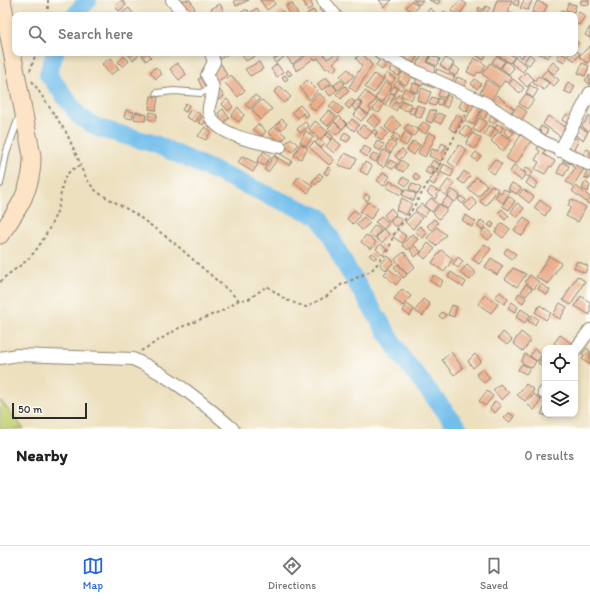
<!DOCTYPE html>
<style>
body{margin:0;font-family:Itim,sans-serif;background:#f2f2f2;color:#222}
.controls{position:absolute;right:12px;bottom:12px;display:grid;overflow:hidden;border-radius:8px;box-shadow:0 2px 6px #0003}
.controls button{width:36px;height:36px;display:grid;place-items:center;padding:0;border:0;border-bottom:1px solid #e0e0e0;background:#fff;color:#222;font:20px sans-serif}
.scale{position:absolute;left:12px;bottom:10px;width:75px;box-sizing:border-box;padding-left:4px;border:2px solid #2b2b2b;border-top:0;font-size:11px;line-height:14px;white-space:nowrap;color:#2b2b2b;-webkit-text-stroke:3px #fdfcf7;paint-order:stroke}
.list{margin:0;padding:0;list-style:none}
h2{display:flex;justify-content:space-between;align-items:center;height:52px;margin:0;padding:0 16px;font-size:17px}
h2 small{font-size:13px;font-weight:400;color:#767676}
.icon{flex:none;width:22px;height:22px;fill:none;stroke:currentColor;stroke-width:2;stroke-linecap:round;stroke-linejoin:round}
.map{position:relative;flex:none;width:590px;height:429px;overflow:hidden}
.search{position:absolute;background:#fff;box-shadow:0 2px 6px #0003;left:12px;right:12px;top:12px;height:44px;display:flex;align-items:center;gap:10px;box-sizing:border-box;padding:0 14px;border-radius:8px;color:#767676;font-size:15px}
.sheet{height:116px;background:#fff}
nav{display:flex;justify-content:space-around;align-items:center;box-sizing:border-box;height:56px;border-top:1px solid #e0e0e0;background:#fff;font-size:11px;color:#767676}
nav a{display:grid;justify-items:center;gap:2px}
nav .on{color:#2563eb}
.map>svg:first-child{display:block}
.green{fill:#c4d274;stroke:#787e50}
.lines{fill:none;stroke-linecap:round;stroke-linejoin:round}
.river{stroke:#73bfec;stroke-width:18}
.building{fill:#eaac89}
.lane-casing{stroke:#8c8675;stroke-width:8}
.street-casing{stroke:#8c8675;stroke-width:14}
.secondary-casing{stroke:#8c8675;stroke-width:19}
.path{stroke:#8c8675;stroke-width:2;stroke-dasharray:3 3;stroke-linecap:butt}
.lane{stroke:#fff;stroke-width:6}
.street{stroke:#fff;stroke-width:12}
.secondary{stroke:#fee4c6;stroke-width:17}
</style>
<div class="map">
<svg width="590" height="429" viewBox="0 0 590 429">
<rect width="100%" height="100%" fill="#fdfcf7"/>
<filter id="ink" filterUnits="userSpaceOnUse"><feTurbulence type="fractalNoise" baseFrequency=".025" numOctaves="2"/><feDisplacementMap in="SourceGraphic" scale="8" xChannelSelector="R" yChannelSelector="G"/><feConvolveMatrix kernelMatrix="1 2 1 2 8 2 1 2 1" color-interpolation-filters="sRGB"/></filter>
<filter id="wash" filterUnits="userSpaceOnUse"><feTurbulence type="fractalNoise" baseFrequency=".012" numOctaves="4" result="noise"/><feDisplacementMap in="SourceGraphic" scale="16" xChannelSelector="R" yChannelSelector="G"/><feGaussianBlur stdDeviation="0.9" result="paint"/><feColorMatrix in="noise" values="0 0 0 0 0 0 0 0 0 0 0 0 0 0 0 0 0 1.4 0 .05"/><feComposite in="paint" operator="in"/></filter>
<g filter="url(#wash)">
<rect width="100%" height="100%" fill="#ede0bf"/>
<!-- green -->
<path class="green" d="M0,400L24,429H0Z"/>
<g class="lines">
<!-- river -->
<path class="river" d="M75,15L88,0
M55,53L48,74L79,116L98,128L155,144L270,196L320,217L347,268L402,357L459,429"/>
</g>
<g id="blocks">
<!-- building -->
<path class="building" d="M122,0L126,5L119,11L115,6Z
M179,0H190L195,9L188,14Z
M234,0H249L236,6Z
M260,0H273L275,4L267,10Z
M303,0H310L313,7L307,10Z
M379,0H392L385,7Z
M413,0H423L419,5Z
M429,0H440L438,4Z
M460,0L467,4L459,15H456L451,11Z
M497,0H512L508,12L516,15H492Z
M514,0H519L518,6L513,4Z
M524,0H532L528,10L520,8Z
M581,0H589V5L580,4Z
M411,1L418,6L413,13L406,7Z
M537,1L547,5L543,15L532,13Z
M292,3L298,15H290L286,6Z
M568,3L576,5L574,12L566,10Z
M220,4L226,15H214L211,9Z
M322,6L326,11L323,14L319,9Z
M486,6L490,8L485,15L478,10L479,7L483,10Z
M129,8L134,15H119Z
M257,8L261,15H252L251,12Z
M430,8L438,15H425Z
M245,10H248L250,15H241L240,13Z
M313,10L317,15H308L307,14Z
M562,10L573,15H560Z
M283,11L285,15H276Z
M444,11L448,15L441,14Z
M579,12L585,16L579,25L575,23V17Z
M590,27V38L585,35Z
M575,39L579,43L575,47Z
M590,46V60L587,63L579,56Z
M575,50L580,53L575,61L568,56L570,53H575Z
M127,53H141L133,60Z
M144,53H148L151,57L146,61L142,55Z
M215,53H226L227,55L218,60Z
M246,53H253L255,56L246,61L242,55Z
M287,53H306L292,64L285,54Z
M309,53H323L327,59L337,53L340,57L333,63L337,67L333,72L328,67L326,69L318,58L315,60L314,58L297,71L293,65Z
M362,53L372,65L356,92L349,87L362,66L356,58Z
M410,53H419L412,66L404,61Z
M424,53L430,55L427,63L436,67L433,75L415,67Z
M476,53H482L486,56L483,60L475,54Z
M500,53H508L515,57L510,63L498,55Z
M515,53H525L521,58Z
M538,53H551L548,58Z
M560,53L567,56L564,62L557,58Z
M281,54L284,57L276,63L273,60Z
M529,54L534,58L529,65L524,62Z
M431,55L440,59L437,66L428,62Z
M124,56L129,61L123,67L118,62Z
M497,56L505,61L500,68L492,62Z
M515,57L527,66L523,72L511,63Z
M111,58L119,69L110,75L102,64Z
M381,58L387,63L382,70L376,65Z
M446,58L454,63L448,71L440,65Z
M474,58L486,65L481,73L478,72L475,76L467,72Z
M506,61L514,68L509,74L501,68Z
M259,62L263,69L250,76L245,69Z
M553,62L560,68L554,74L547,69Z
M177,63L186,74L179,80L170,69Z
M490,63L512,77L508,83L504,81L500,87L482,74Z
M582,63L589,66L585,76L578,73Z
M221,64L227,75L215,83L210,74Z
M277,64L283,72L277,77L271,69Z
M454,65L460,70L455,76L449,72Z
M392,66L401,71L399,76L389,71Z
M156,67L162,74L156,79L150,72Z
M348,69L354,76L346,83L340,76Z
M404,69L413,75L406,85L398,80Z
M437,69L455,77L452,82L435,75Z
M288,70L292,74L289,76L286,72Z
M547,70L559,80L554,86L541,76Z
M526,72L534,79L527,87L519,79Z
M387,73L395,79L391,84L383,78Z
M374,74L383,80L374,93L365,87Z
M415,74L425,79L422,86L415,83L417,79L413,78Z
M231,75L245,90L238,97L224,82Z
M285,75L288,79L285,81L282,77Z
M590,75V85L585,80Z
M206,76L210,86L203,90L198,79Z
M538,76L549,83L544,90L533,83Z
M326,77L331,83L322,90L317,84Z
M457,77L467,81L464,87L455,83Z
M426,79L436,83L434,88L424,84Z
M475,79L481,84L477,89L471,84Z
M513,79L524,88L520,93L509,84Z
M307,80L318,91L309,100L300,87Z
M341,80L345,84L338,90L334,85Z
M486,80L499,88L491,100L480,93Z
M397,81L404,86L401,90L394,85Z
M385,82L392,86L383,102L375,98Z
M568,82L575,86L571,94L564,91Z
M413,83L420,86L417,93L410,89Z
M332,84L337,90L330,96L325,89Z
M442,85L449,88L445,98L438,96Z
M530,85L538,90L533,98L526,93Z
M280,86L291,97L284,103L274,92Z
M345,86L349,91L341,99L336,94Z
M394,86L398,88L395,94L390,92Z
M405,88L415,93L411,100L401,95Z
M422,88L431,92L426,104L417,100Z
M219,89L224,96L219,100L214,93Z
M365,91L376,100L369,107L371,110L368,114L360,108L363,104L358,99Z
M319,93L326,100L315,111L308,104Z
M391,93L395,95L389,107L385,105Z
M526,94L534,100L527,109L519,103Z
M255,95L260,99L250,109L245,104Z
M398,95L403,98L399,103L394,100Z
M447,95L451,97L447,108L442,105Z
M465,95L472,99L466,111L459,107Z
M497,95L514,109L510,113L493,100Z
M151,96L158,97L156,110L149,109Z
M432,97L438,99L435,106L429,104Z
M438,98L443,100L441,105L437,104Z
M227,99L233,107L228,111L222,104Z
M351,99L355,102L349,109L345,105Z
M262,100L272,109L260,120L252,109Z
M357,100L362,104L356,111L352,106Z
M334,101L343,109L338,114L329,106Z
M378,101L384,104L379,113L373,110Z
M402,101L411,104L408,111L399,108Z
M476,101L484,105L473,125L465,121Z
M395,102L399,105L396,111L391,108Z
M186,103L189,105L186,112L182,110Z
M300,105L309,115L306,117L303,113L298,118L292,112Z
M417,105L425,108L421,118L414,115Z
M518,105L527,112L521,120L512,113Z
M412,106L416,108L413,114L409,113Z
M238,107L244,115L239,122L231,116Z
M360,108L367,115L361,121L354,115Z
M483,108L488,112L484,119L479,115Z
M191,109L200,114L196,122L186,117Z
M223,109L229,118L224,122L218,113Z
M126,110L134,112L132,119L124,117Z
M329,110L336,116L328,126L320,120Z
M430,110L436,111L432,123L426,121Z
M136,112L147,115L145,121L134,119Z
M150,112L157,114L155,121L148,119Z
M438,113L445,116L441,124L434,121Z
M373,114L381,121L375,128L367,121Z
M456,114L462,118L455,132L449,128Z
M567,114L574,119L570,125L562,120Z
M203,115L207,118L203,125L198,122Z
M491,115L497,119L494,124L489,121Z
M590,115V129L588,131L582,126Z
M339,116L347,124L342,129L334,121Z
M548,116L570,130L564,139L543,124Z
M392,117L401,125L393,134L385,127Z
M479,118L487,122L480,133L473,129Z
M282,119L287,124L281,130L276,125Z
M352,119L359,125L354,131L347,125Z
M315,121L328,132L320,140L325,144L321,148L315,143L319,139L309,129Z
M305,122L309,126L301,133L297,129Z
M334,122L342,129L336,135L328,128Z
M423,122L430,126L426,134L418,129Z
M258,124L266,131L262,136L253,129Z
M408,124L418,130L414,136L404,129Z
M497,124L503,127L501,132L495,129Z
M363,125L372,132L366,139L357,131Z
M465,125L472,130L467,137L460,133Z
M489,125L495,128L490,138L484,135Z
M577,125L588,132L583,140L572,133Z
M274,126L286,136L280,143L268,132Z
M541,126L548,130L545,135L539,130Z
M205,127L211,131L206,140L198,136Z
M507,127L514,132L510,137L504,132Z
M382,128L388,133L381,141L375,136Z
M374,129L377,132L375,135L372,132Z
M306,131L313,137L306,146L300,142Z
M328,132L333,136L330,140L326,135Z
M345,132L351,136L347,142L341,139Z
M405,132L412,136L406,146L399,142Z
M429,132L436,136L425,157L418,153Z
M498,132L512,140L503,151L491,141Z
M395,133L400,137L396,142L391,139Z
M472,133L481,138L475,149L466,144Z
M521,135L531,141L516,164L506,158Z
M572,136L579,140L573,151L566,147Z
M291,138L298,145L292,152L284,145Z
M333,138L341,145L334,153L326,146Z
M377,141L384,145L380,151L374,147Z
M390,141L396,144L391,153L385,149Z
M413,141L420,145L414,155L407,150Z
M314,142L334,160L329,165L309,147Z
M442,143L447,146L441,155L443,156L441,161L429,156L432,149L438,151Z
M301,144L308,148L301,159L294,155Z
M459,145L467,150L456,168L448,162Z
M539,145L546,149L543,154L555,161L552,167L550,166L545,174L535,169L539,162L535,160L540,151L537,149Z
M364,146L371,150L367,157L360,152Z
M402,149L406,154L399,160L395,156Z
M587,149L590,151V155L587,159L582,156Z
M383,150L390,154L384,167L377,163Z
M264,151L271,157L264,166L257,161Z
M277,152L292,161L289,165L275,156Z
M476,152L481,156L477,161L472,157Z
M345,153L357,159L351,169L338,165Z
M373,153L379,155L376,162L370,159Z
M242,156L258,164L253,172L238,163Z
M274,156L278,159L268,172L264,169Z
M564,157L572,160L571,164L563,161Z
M495,159L502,164L494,174L487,169Z
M390,160L397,164L393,169L387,165Z
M401,160L408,165L403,172L396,168Z
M433,160L440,164L437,169L430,165Z
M575,161L585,167L573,186L566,182L575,168L572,166Z
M365,162L372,166L367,175L360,171Z
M562,162L569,166L564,176L557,173Z
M444,164L454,170L451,177L440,172Z
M514,165L526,174L524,171L527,167L533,172L529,177L525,175L521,180L510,172Z
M428,166L434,169L431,175L425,172Z
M328,167L331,169L327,175L324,173Z
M588,169L590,170V179L584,177Z
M464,171L470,176L464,184L458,180Z
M383,172L390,176L384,185L377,181Z
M435,172L440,174L434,185L429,182Z
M319,173L323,176L316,185L312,182Z
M416,173L420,178L417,181L413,176Z
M299,176L313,186L308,193L294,183Z
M403,177L410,181L406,186L400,182Z
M476,177L487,185L479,197L468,189Z
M530,177L538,183L534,189L526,183Z
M448,180L454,184L446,196L440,191Z
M390,181L404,189L401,195L386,187Z
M585,182L590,185L588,192L582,189Z
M412,183L421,188L418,194L409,189Z
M512,183L521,188L517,194L508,189Z
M491,185L498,189L486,206L480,202Z
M576,186L590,197V205L572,191Z
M431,187L439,192L435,199L427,193Z
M405,189L416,194L414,201L402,195Z
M504,189L510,192L503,203L495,198L499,191L501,193Z
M523,189L534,197L529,203L519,195Z
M453,190L460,195L455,202L448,196Z
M366,194L370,197L367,201L363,198Z
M448,196L453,202L447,209L441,204Z
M461,196L466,200L463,204L458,200Z
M509,196L515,201L509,210L502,206Z
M402,198L412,204L406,215L396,210Z
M431,198L438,204L432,212L424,206Z
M472,198L477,204L470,211L464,205Z
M571,199L586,207L578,222L566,216L571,207L568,206Z
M540,200L550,208L545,216L534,208Z
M368,202L378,208L371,219L360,212Z
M517,203L524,208L517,217L511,212Z
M421,204L429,210L424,217L415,210Z
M440,204L447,210L439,219L433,213Z
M391,208L396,214L389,221L384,215Z
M502,209L509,216L505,220L498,213Z
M354,210L360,215L353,224L347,219Z
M415,212L422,218L413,229L405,222Z
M466,215L476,222L472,227L462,220Z
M381,216L389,223L384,229L375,222Z
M391 221a5 5 0 1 1 10 0a5 5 0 1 1-10 0Z
M364,217L370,223L362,230L356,224Z
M524,217L531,223L522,236L514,230Z
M434,219L438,223L432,230L427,226Z
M481,220L486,224L482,230L477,226Z
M491,222L494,224L492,228L488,225Z
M502,223L510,229L503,238L495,232Z
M375,225L381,229L375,238L369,233Z
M420,226L427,233L423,238L415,231Z
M437,227L446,235L436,246L427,238Z
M485,228L493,235L488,240L480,234Z
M383,229L389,234L382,243L376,238Z
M398,230L406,236L402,243L393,237Z
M412,234L418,239L408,250L402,245Z
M366,235L376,242L371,249L361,242Z
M428,243L435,249L425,259L420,254Z
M381,244L387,250L382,255L376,249Z
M484,244L491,249L479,264L472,259Z
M415,246L421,252L415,257L410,250Z
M507,248L516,254L512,259L504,253Z
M441,250L453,259L444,272L432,263Z
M404,252L415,267L407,274L395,259Z
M372,253L377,257L374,259L369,255Z
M388,256L394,262L386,270L380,265Z
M549,256L561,263L548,284L536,277Z
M458,257L463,261L458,268L453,264Z
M491,258L503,266L497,275L485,267Z
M577,261L588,266L585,273L574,268Z
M398,264L407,275L403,278L394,267Z
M467,265L476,273L470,280L460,273Z
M513,268L526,274L517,287L505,279Z
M389,269L401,279L396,285L384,274Z
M451,272L466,282L463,287L448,277Z
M434,275L443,281L439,287L430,281Z
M530,275L539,282L534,289L525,282Z
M577,276L585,281L571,305L563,300Z
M526,284L532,289L526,296L521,292Z
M541,284L550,290L547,295L538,289Z
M402,289L411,296L403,306L394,299Z
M500,292L508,299L504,304L495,297Z
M519,293L526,298L523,303L516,298Z
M485,295L498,304L491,313L478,304Z
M581,296L590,302V315L575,306Z
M423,299L430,304L423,316L415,311Z
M512,302L518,307L515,312L508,308Z
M560,303L567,307L560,319L553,315Z
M407,304L414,309L410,316L403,311Z
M452,305L457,307L454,317L448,315Z
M540,305L551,313L546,320L535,312Z
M521,309L530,315L525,323L516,317Z
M442,312L446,315L443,319L439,316Z
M532,315L538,319L535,325L528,321Z
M503,332L512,340L507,345L498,338Z
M521,332L531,340L523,351L513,343Z
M560,335L575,346L573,348H561L554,343Z
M587,348L590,351V365L582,359L585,356L582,354Z
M534,349L542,354L537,361L530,356Z
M451,352L463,368L454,375L442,360Z
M475,354L481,361L473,368L468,361Z
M525,354L536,361L532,368L521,362Z
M545,354V369L538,363Z
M522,364L530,368L526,374L518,370Z
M483,369L490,378L484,383L476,374Z
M500,384L509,393L502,400L493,390Z
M526,384L534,390L525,401L517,395Z
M487,391L493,396L485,406L479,401Z
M534,394L541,400L534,410L527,404Z
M495,401L501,406L495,413L490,409Z
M545,406V414H553L551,418L541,414Z
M509,413L514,416L510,422L504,418Z"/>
</g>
</g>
<g filter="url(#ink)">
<use href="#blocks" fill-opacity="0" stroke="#8c8675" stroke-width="1"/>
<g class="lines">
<!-- lane casing -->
<g class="lane-casing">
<path id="lane" d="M157,93L174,91L201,93L213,87
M0,184L6,154L19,117"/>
</g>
<!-- street casing -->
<g class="street-casing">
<path id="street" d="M172,0L185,15
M323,0L335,15
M211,53L214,62L207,75C209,79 213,84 213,89C213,97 207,106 209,113C215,136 261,143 280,147
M380,53L411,69L485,103L542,141L590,165
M560,151L590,93
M575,350L590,330
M0,358L17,355L133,359C171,376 202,402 233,429
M544,393L545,392"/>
</g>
<!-- secondary casing -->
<g class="secondary-casing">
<path id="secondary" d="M0,235C18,210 33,188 32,156L2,0"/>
</g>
<!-- path -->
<path class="path" d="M48,15V0
M30,71L36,53
M32,81L66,132L81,165
M0,282C7,274 18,268 26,261C39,249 49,230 56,214C64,195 57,173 80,166L89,183L97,192L134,213L172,241L239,300
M141,351L179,328L224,310L239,300L249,299L267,286L286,300L306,307L327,296L341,285L371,271L388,252L394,233L410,213L435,171L438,169L469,108"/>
<!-- lane -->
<use href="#lane" class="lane"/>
<!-- street -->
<use href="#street" class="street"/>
<!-- secondary -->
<use href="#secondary" class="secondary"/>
</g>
</g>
</svg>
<div class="controls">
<button><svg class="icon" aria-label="locate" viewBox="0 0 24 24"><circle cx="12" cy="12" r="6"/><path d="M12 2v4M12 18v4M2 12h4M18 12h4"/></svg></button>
<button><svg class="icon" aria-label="layers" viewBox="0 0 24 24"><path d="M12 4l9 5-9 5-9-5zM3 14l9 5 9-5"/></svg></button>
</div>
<div class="scale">50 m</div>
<div class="search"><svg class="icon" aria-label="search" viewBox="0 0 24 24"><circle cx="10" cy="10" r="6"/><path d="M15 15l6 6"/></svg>Search here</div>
</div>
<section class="sheet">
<h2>Nearby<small>0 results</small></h2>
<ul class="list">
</ul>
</section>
<nav>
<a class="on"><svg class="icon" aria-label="map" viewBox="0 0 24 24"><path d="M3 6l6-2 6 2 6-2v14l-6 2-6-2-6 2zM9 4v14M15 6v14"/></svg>Map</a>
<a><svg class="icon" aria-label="directions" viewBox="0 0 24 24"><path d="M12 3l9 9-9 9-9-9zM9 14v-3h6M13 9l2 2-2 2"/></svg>Directions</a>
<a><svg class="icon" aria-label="saved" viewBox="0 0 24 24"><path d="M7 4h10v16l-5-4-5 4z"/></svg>Saved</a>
</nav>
